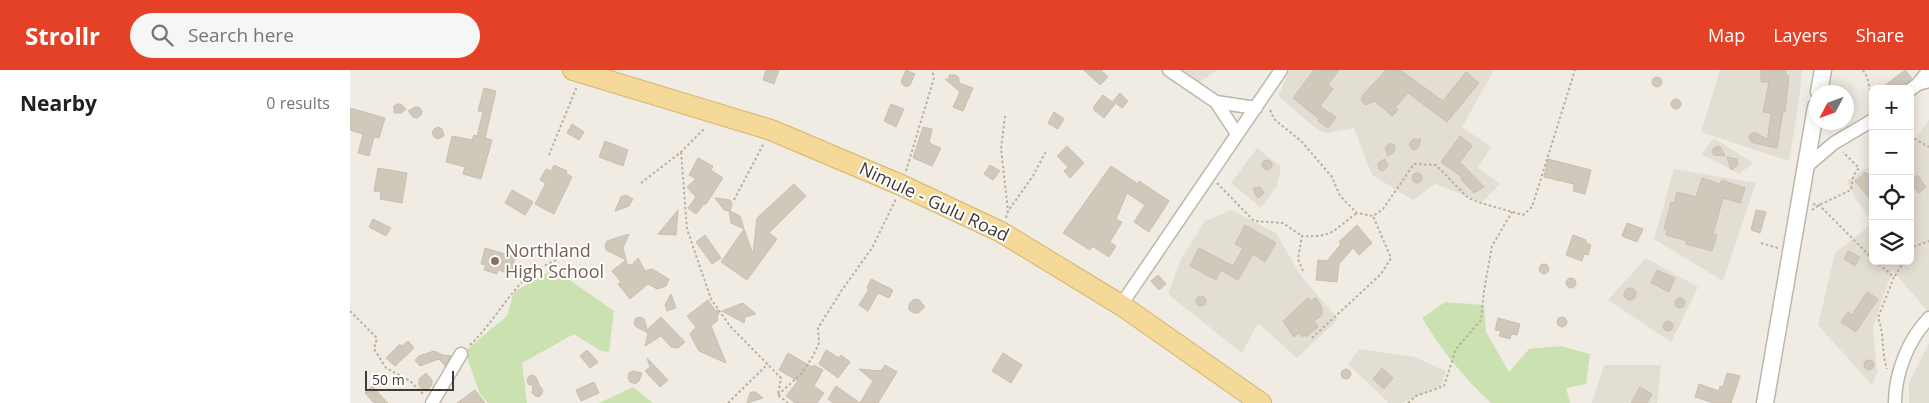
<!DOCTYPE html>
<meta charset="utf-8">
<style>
body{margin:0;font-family:"Open Sans",sans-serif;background:#f6f6f6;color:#202124}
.controls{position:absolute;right:15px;top:15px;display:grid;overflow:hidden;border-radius:8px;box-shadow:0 2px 12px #0003}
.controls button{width:45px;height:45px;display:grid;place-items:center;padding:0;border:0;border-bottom:1px solid #e0e0e0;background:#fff;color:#202124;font:25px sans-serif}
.compass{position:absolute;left:1459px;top:15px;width:45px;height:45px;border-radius:50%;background:#fff;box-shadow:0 2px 12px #0003;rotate:229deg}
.scale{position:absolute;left:15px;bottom:12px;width:89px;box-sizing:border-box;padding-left:5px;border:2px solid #413c35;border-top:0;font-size:14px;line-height:18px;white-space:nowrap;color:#413c35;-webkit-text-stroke:4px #fff;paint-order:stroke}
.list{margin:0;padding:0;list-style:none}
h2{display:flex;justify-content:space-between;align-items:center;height:65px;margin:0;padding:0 20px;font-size:21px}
h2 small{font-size:16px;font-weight:400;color:#757577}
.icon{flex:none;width:28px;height:28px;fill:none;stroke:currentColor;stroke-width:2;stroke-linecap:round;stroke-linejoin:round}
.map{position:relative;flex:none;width:1579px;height:333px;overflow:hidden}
header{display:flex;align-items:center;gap:30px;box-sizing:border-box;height:70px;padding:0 25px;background:#e44127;color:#fff}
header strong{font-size:24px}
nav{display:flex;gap:28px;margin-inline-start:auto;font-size:18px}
.search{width:350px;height:45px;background:#f6f6f6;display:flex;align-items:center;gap:12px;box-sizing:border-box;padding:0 18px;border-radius:28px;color:#757577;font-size:19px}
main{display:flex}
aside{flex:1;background:#fff}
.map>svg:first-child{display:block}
.residential{fill:#e3ded3}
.green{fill:#cbe1b0}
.building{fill:#d0c8bb;stroke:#cabfaf}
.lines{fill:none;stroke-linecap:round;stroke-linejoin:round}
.minor-casing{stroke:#bdb6ab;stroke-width:15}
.tertiary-casing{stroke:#bdb6ab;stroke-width:19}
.primary-casing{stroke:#d6b56c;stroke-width:22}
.path{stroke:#bbaf9a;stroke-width:2;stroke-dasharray:2.5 2.5;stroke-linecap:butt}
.minor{stroke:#fff;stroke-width:12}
.tertiary{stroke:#fff;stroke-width:16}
.primary{stroke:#f4d999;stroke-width:20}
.education-dot{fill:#8d6e63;stroke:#fff;stroke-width:2}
.labels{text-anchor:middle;stroke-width:4;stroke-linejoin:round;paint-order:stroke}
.street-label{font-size:18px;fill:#413c35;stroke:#fff}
.education-label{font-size:18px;fill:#785e54;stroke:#fff;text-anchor:start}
</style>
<header>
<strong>Strollr</strong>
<div class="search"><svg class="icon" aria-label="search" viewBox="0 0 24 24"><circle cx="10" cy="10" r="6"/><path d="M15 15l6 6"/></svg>Search here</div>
<nav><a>Map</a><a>Layers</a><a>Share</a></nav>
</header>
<main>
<aside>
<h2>Nearby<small>0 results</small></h2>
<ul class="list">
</ul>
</aside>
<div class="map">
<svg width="1579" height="333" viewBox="0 0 1579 333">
<rect width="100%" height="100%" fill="#f0ece4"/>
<!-- residential -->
<path class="residential" d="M831,0H867L848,13Z
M940,0H1144L1112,57L1141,77L1128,98L1150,114L1132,132L1085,114L1063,130L1022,105L1004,58L977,63L969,61L928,26Z
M1370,0H1452L1449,30L1439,91L1351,62Z
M1579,49V243L1543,201L1533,227L1523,259L1527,303L1522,315L1468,255L1485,183L1523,153L1505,128L1497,111L1516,98L1523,99V191H1560V78Z
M1364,68L1403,93L1389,104L1351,84Z
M907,78L931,97L927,116L911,138L881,113Z
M1324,99L1406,113L1373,211L1304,169Z
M881,140L926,163L951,206L988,249L947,288L908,253L892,283L818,224L831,189L855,151Z
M1296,188L1348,217L1321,272L1258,230Z
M1579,273V333H1559V313Z
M1009,279L1064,287L1096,301L1091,316L1051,333H1039L998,294Z
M1254,295H1311L1307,333H1242Z"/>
<!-- green -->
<path class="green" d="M204,199L264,241L259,282L251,281L224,264L172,293L177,333H138L130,324L115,281L157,246L164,222Z
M1095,232L1134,235L1136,262L1159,302L1179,279L1211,276L1240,284L1236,314L1216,318L1220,333H1141C1114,308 1091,280 1072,248Z
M283,317L303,333H249Z"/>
<!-- building -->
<path class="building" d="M416,0H429L424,14L413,10Z
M556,0L565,4L560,15L556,17L553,15L551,12Z
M734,0H751L758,7L750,15Z
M964,0H989L978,15L983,19L970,36L986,47L978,58L968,51L969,49L943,28Z
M1036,0H1050L1093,31L1116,2L1129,13L1097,52L1058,23L1045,37L1048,40L1042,46L1025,31L1015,35L1011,30L1013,25Z
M1411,0H1435L1436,5L1439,6L1435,42L1433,41L1427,78L1404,73L1401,72L1399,66L1404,62L1417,69L1418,66L1421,43L1413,42L1419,12H1411Z
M1555,0L1562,8L1552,18L1530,19Z
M599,5H606L609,8V13L623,18L613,41L603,37L610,22L595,9H599Z
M1302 12a5 5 0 1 1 10 0a5 5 0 1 1-10 0Z
M134,18L146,21L135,68L142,70L131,109L113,104L115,97L96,92L102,66L122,70L124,65L127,66L133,42L128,41Z
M770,23L778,31L772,38L763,31Z
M753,25L765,34L754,48L744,40V36Z
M1321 34a5 5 0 1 1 10 0a5 5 0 1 1-10 0Z
M47,34H51L56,39L51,43H44V36Z
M541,34L554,39L546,57L534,51Z
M65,37H69L72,41L71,45L67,48L63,47L58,41Z
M0,38L35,48L29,68L24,67L19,86L8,83L13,64L0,60Z
M704,42L714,49L708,59L698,53Z
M222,54L234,62L229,70L217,63Z
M88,57L92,59L94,66L88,69L84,67L82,63L84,59Z
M573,57L582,59L579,73L591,78L582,96L563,88Z
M1110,66L1122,76L1110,92L1134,117L1124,123L1111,109L1113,108L1091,92Z
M1063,69H1071L1068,78L1064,80L1061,78L1059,74Z
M255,71L278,80L273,96L249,87Z
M1040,73L1044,75L1045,78L1044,82L1038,86L1035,78Z
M717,76L734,93L720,108L714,101L718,97L707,86Z
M1369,76L1371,78L1375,86L1364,85L1362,81L1364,78Z
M1377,87L1387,89V96L1381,100Z
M348,88L363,96L361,100L373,108L356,134H354L346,144L338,138L346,127L337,117L346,109L339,105Z
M1035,89L1038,96L1033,101L1029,99L1028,95L1029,92Z
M1198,89L1241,100L1235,124L1223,121L1224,114L1194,107Z
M912 95a5 5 0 1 1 10 0a5 5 0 1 1-10 0Z
M204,95L217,101L216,103L222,107L204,144L185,134L196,113L190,110L196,99L201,101Z
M640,95L650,101L643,110L634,104Z
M761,96L788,114L789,111L819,131L799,162L784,152L795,135L777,123L766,149L772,152L760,172L766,176L759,187L742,176L740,180L713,163Z
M28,98L57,103L52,133L30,129L31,122L24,121Z
M1516,102L1523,111V133L1505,111Z
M1062 108a5 5 0 1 1 10 0a5 5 0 1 1-10 0Z
M1567,105L1576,117L1569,123L1560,115V112Z
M1352,108L1370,114L1372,110L1395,118L1390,133L1373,128L1363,164L1367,165L1362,181L1336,174L1337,171L1316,165L1317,160L1314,159L1321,132L1324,133L1327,122L1346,127Z
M444,114L456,126L419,163L427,169L397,210L371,192L394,159L403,184L407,148Z
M910,117L914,123L909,128L906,126L903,118Z
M162,120L183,132L175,145L155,133Z
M276,125L283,129L279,136L265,141L271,127Z
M365,128L380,130L382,134L380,141L390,146L394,159L381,153L379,141L374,140Z
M328,140L326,165L308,164Z
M1406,140L1416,142L1410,163L1401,160Z
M23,149L41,158L36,166L19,157Z
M1277,153L1293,159L1287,172L1272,166Z
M895,155L926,173L915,192L903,184L888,210L871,200L866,210L840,196L849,178L883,196L893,178L885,174Z
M1007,155L1022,173L1009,185L1003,178L989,194L987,212L966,210L968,190L977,191L991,174L989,172Z
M279,164L273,178L277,194L282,195L288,188L295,201L302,199L319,209L316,216L307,219L298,214L280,229L268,214L271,212L262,201L276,190L256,180L255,175L257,171Z
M355,165L371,188L362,194L346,172Z
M1223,165L1236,170L1235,172L1241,175L1238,185L1234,184L1232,191L1216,185Z
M135,178L165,187L161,204L148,200L147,204L134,200L136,195L131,194Z
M1498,181L1510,187L1505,196L1494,189Z
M1189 199a5 5 0 1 1 10 0a5 5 0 1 1-10 0Z
M1307,200L1325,208L1319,222L1301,213Z
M808,205L816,214L809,220L801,211Z
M1216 213a5 5 0 1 1 10 0a5 5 0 1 1-10 0Z
M521,209L543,220L539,228L528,223L518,241L509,235L519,219L517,218Z
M1274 224a6 6 0 1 1 12 0a6 6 0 1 1-12 0Z
M1517,222L1528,229L1506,262L1491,252L1498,242L1502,245Z
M321,224L326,238L317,241L315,235Z
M846 231a5 5 0 1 1 10 0a5 5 0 1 1-10 0Z
M1325 233a5 5 0 1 1 10 0a5 5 0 1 1-10 0Z
M958,228L961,231L966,228L972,237V245L964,251L968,257L956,267L954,265L952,267L949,263L944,267L933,251Z
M564,229L569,230L575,237L568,243H564L559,240V234Z
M358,230L366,241L369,240L367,251L361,256L376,293L349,281L340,264L346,257L337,246Z
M393,233L406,244L395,247L394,253L372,241Z
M290,247L294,249L298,262L299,258L311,247L335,272L328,278L321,277L311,266L295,276L298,263L285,256L284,252L286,248Z
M1207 252a5 5 0 1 1 10 0a5 5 0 1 1-10 0Z
M1148,248L1170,254L1167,265L1161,264L1160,269L1149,266L1151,261L1145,260Z
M1313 256a5 5 0 1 1 10 0a5 5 0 1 1-10 0Z
M58,271L64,278L45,296L36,288L50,274L52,276Z
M237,280L248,292L240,298L230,286Z
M476,280L489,288L491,285L500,292L488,308L469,294Z
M84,281L93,285L101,286L95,296L89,289L70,296L65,290L69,286Z
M438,283L462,297L464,295L473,300L464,316L474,323L467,333H445L436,326L448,311L429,300Z
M653,283L672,295L661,313L642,301Z
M297,288L318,310L310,317L295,301L300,297Z
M1514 295a5 5 0 1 1 10 0a5 5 0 1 1-10 0Z
M535,295L547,302L528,333H483L478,329L486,316L510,333L523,311L509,299L531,301Z
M1032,298L1043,308L1034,319L1023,309Z
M991 304a5 5 0 1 1 10 0a5 5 0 1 1-10 0Z
M283,301L292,303L289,311L285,314L280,312L278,308L279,303Z
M76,303L82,310V315L78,319H72L69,315V309Z
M1377,303L1390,306L1381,333H1364L1345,327L1349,314L1369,321L1370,316L1373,317Z
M183,305L186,307L189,315L193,320L192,324L189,327L185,326L182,323L183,316L178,314L177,310L179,306Z
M244,312L249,323L231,331L226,320Z
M22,316L38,333H24L15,323Z
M1290,317L1302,324L1297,333H1281Z
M125,320L135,333H107Z
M403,322H406L413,328L397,333L400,323Z"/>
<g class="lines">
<!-- minor casing -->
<g class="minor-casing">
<path id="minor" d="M819,0L866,32L887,64
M1568,14L1579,0
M1560,20L1568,14L1579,11
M866,32L906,38
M1457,96L1484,73L1523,50
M771,235L931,0
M82,333L111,284
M1545,333C1545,303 1558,270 1579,248"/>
</g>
<!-- tertiary casing -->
<g class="tertiary-casing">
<path id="tertiary" d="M1469,22L1473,0
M1415,333L1466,37"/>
</g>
<!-- primary casing -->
<g class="primary-casing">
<path id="primary" d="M223,0L421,60L551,115L651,162L771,235L911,333"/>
</g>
<!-- path -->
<path class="path" d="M1513,0L1517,7L1523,33
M920,40L924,49L952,72L982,107L990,126L1007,143L1023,146L1033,139L1064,94L1086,95L1118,128L1131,133L1173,145L1182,137L1225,0
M655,46L651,79L658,141
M1560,66L1579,77
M331,82L337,159L361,229L380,256L431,308L428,325L438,333
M199,85L227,16
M556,101L584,8L582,0
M291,113L331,82L355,58
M867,113L904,151L933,153L952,166
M384,130L414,73
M1463,134L1469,135L1523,189
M1462,140L1469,135L1501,120L1503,106L1509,98L1493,82
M656,148L658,141L683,106L696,81
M1411,173L1428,178
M1560,180L1563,177L1579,171
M1525,191L1544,207L1528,248C1535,266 1531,281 1537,299
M953,201L948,189L952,166C984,168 984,159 1007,143
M1545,206L1554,191
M0,241L27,268L24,279L36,298L60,311L73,324
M962,268L1031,204L1041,188L1023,146
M120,275C141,255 155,229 175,209C183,200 197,195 208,189
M428,325L452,303L463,286L469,273L468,258L492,220L522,178L546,129
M378,333L418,294
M1058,333L1066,326L1094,316L1106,279L1131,250L1134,221L1142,176L1162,142"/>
<!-- minor -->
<use href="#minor" class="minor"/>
<!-- tertiary -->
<use href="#tertiary" class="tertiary"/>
<!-- primary -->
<use href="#primary" class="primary"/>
</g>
<!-- markers -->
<circle class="education-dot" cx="145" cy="191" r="5"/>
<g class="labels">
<!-- street labels -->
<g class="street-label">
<text transform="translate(584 132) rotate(25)" y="6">Nimule - Gulu Road</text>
</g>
<!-- education labels -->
<g class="education-label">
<text x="155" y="187">Northland<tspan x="155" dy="21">High School</tspan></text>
</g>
</g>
</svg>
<div class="controls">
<button>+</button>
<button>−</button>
<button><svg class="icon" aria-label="locate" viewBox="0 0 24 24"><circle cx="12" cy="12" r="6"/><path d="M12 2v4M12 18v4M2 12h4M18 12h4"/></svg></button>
<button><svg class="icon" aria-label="layers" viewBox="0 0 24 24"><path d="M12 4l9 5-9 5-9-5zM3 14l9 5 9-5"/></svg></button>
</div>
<svg class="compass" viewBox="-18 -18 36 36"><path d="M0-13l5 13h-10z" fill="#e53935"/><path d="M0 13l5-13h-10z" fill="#757577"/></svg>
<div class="scale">50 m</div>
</div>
</main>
